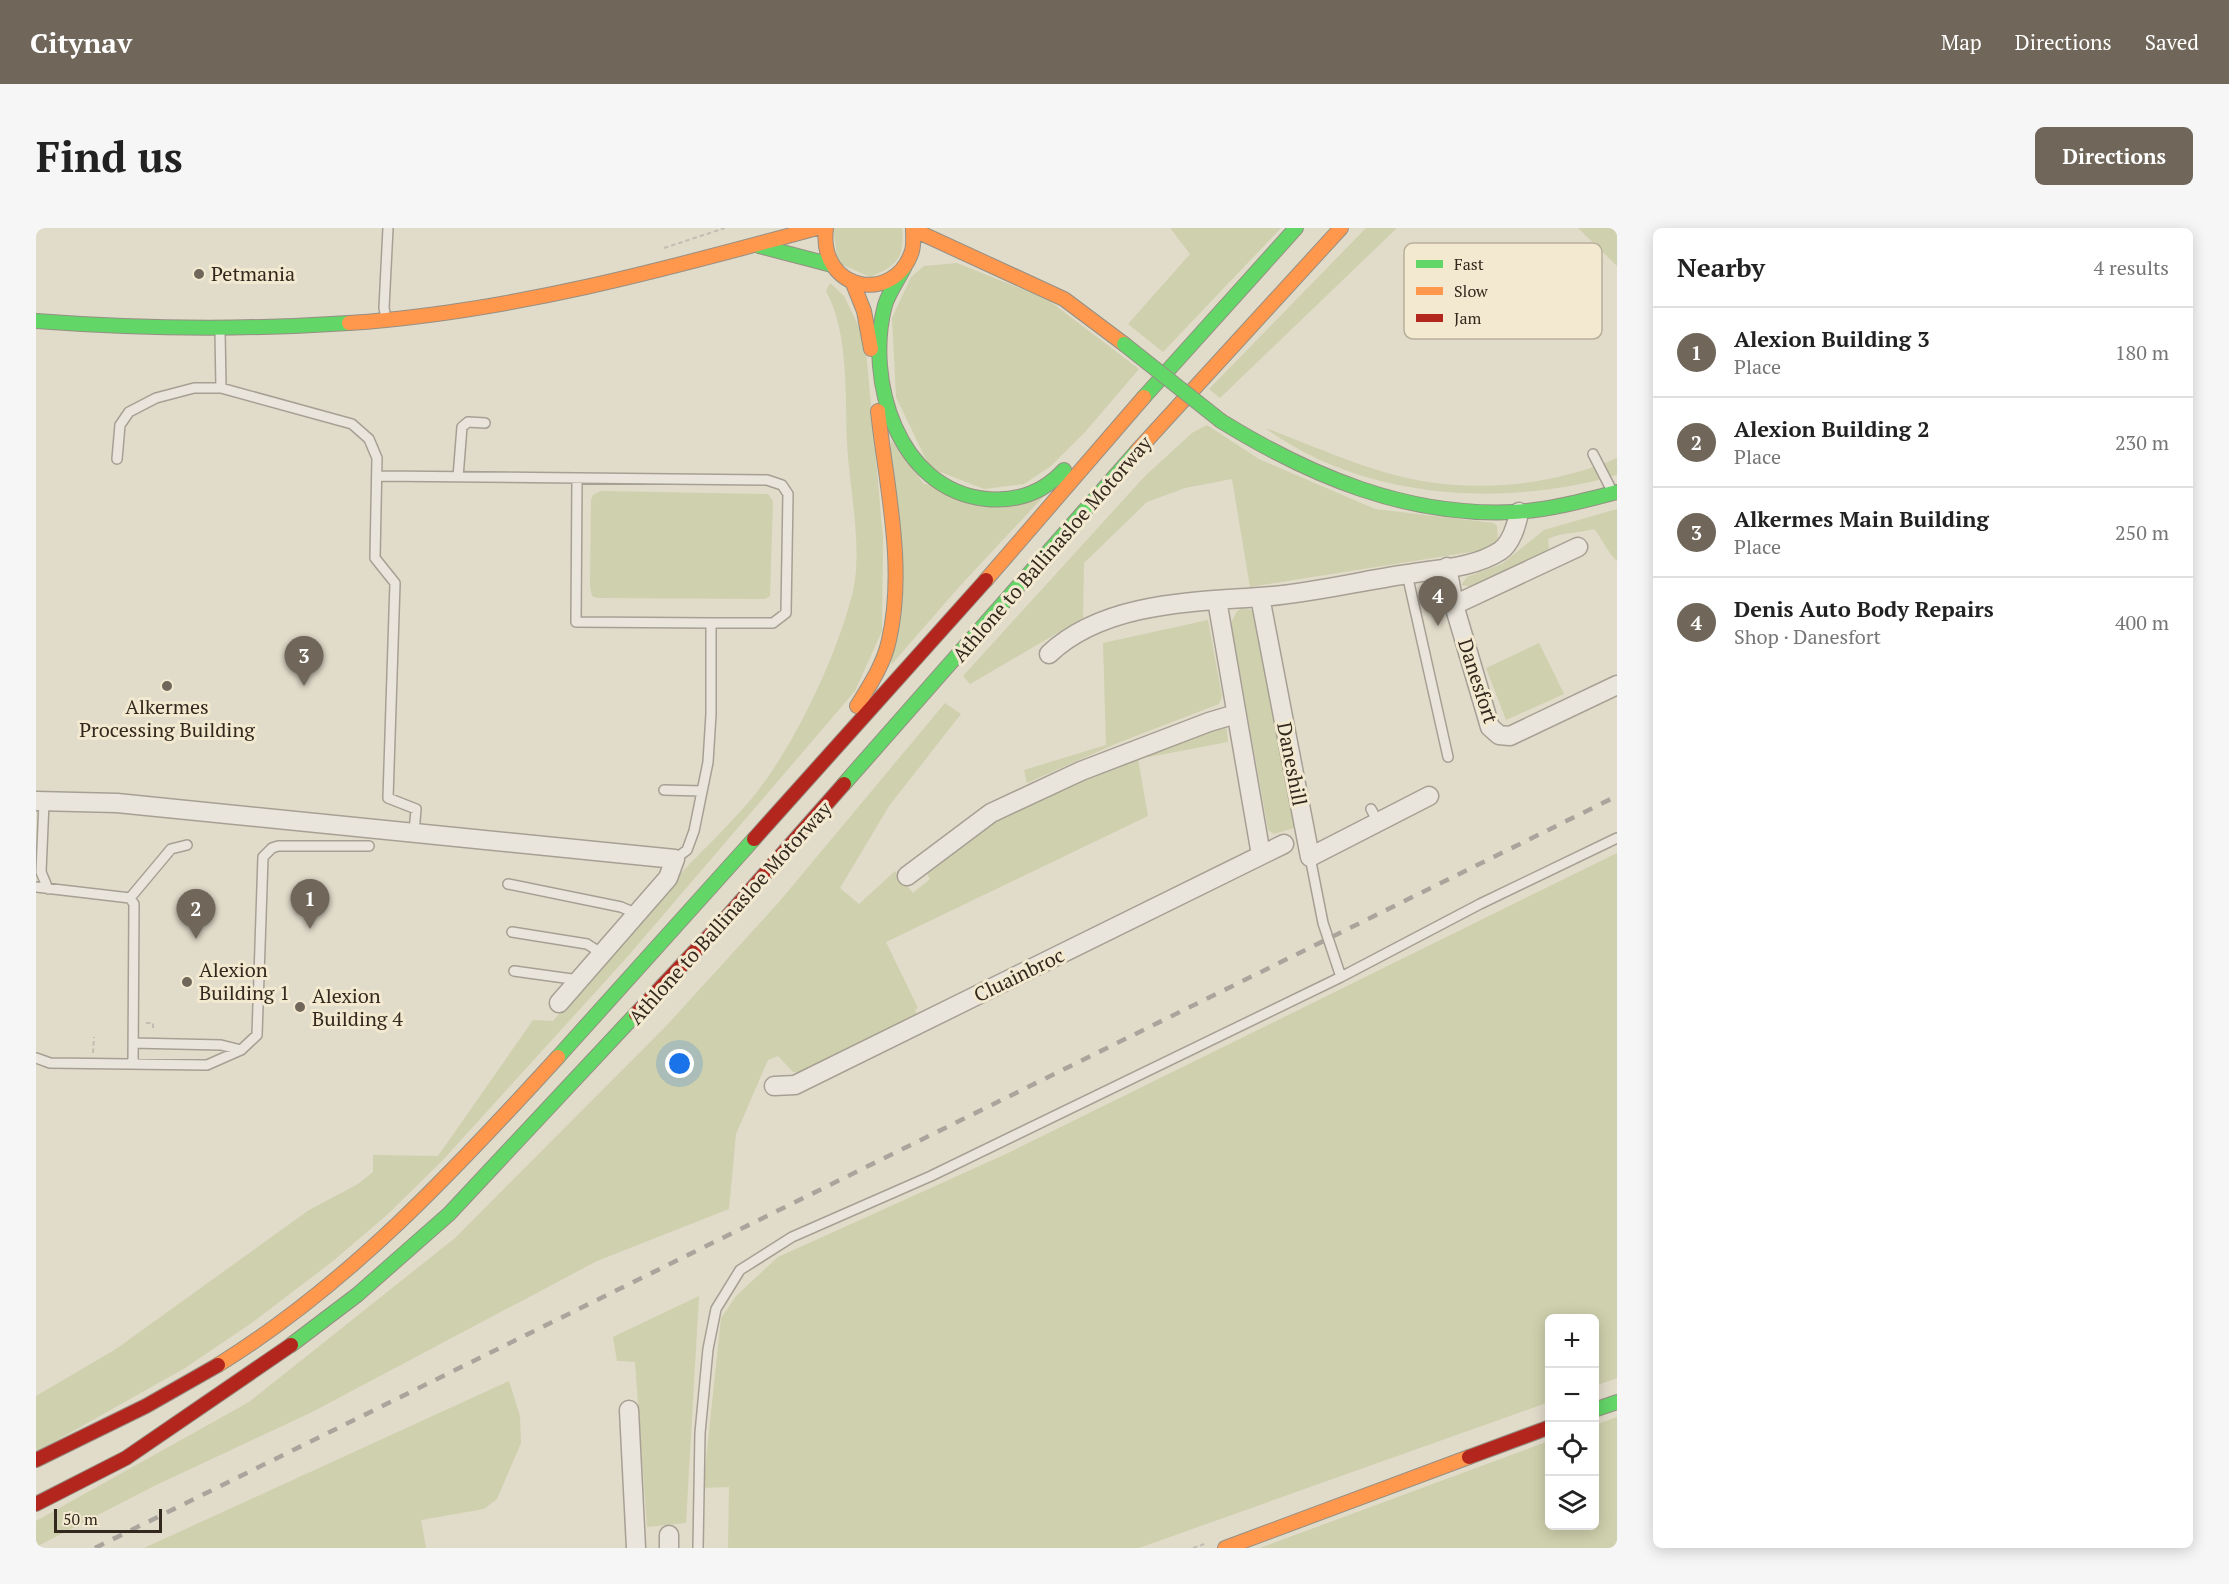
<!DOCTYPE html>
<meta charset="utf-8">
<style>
body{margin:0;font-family:"PT Serif",serif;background:#f6f6f6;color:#222}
.controls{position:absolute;right:18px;bottom:18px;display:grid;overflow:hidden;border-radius:9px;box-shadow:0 3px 15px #0003}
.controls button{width:54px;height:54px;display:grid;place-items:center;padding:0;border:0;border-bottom:2px solid #e0e0e0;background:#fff;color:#222;font:30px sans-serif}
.scale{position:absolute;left:18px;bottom:15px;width:108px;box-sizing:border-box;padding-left:6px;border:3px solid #33281d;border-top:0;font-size:16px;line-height:21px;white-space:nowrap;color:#33281d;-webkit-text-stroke:4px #f2e9d0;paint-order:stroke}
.you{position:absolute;left:644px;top:836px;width:21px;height:21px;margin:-15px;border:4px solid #fff;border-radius:50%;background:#1a73e8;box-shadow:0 0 0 9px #1a73e833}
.badge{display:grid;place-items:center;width:39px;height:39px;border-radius:50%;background:#70675a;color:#fff;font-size:20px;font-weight:700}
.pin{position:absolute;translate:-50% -50px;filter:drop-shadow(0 2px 3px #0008)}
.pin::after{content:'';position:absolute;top:32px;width:21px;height:18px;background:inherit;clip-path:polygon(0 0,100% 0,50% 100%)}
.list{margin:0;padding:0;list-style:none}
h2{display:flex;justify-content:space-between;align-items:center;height:78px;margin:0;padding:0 24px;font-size:26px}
h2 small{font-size:20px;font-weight:400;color:#767676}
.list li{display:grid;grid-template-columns:39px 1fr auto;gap:18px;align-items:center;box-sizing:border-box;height:90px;padding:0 24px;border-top:2px solid #e0e0e0}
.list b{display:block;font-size:22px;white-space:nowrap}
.list p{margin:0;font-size:20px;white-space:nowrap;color:#767676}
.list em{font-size:20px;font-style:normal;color:#767676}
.icon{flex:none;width:33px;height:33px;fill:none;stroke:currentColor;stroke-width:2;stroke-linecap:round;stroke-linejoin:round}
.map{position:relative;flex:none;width:1581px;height:1320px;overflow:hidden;border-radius:9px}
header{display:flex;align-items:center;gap:36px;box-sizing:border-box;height:84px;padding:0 30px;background:#70675a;color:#fff}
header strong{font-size:28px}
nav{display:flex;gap:33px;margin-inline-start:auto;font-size:21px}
.intro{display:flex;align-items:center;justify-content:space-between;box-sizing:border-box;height:144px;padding:0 36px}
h1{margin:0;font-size:42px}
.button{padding:15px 27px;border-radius:9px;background:#70675a;color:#fff;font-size:21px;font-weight:700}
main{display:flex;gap:36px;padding:0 36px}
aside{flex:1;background:#fff;border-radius:9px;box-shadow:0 3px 15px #0003}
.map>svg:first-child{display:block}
.green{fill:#cfd0ad}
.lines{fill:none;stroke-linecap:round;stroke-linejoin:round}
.lane-casing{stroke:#a6a094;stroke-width:12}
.street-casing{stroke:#a6a094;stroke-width:21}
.fast-casing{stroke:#958f84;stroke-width:16}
.slow-casing{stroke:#958f84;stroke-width:16}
.jam-casing{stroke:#958f84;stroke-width:16}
.path{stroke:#c2bcb3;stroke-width:2;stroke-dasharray:4.5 3;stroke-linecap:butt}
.lane{stroke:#eae5dc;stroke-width:9}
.street{stroke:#eae5dc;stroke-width:18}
.fast{stroke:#63d668;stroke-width:14}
.slow{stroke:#ff974d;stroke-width:14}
.jam{stroke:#b3261e;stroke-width:14}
.rail{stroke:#a9a59c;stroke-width:4.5;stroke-dasharray:10 10;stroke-linecap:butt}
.fast-bridge-casing{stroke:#958f84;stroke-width:16;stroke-linecap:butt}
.fast-bridge{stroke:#63d668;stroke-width:14}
.poi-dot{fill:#70675a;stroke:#f2e9d0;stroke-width:2}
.labels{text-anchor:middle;stroke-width:6;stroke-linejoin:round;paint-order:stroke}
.poi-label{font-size:20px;fill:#33281d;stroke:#f2e9d0;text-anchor:start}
.street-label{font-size:20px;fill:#33281d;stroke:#f2e9d0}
.key{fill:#f2e9d0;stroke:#b9af9a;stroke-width:1.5}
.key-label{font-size:16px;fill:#33281d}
</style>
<header>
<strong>Citynav</strong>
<nav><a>Map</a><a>Directions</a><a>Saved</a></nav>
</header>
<div class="intro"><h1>Find us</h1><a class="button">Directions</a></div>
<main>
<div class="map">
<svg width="1581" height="1320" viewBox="0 0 1581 1320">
<rect width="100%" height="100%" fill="#e1dbca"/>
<!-- green -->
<path class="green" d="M797,0H866C869,30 861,38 834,49L802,35Z
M1134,0H1245L1127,124L1092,96L1154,26Z
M1330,0H1361L1184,170L1173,161Z
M1542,0H1581V38Z
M921,35L1011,71L1103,141L1049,204L1015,238L988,256L948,261L894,240L860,169L856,90L875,49L888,38Z
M794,55L808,68L829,111L847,309L846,403L819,463L593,727L406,933L352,986L297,1033L217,1094L149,1140L0,1224V1168L80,1121L273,982L322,956L337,944V927L402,928L497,792L517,793C557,747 595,700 636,655C660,628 687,604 711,576C755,526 801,429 817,363C827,321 813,257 811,214C809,167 813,105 790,63Z
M1171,197L1223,231L1339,281L1458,295L1461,298L1462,312L1454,321L1214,359L1196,251L1149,260L1111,274L1048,335L1047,390L934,456L927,448L1110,247L1156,205Z
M1229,200C1286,221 1345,250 1407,256C1464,262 1528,253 1581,230V247C1466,280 1328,272 1229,200Z
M855,212L888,256L1008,268L923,359L855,437Z
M565,263L732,266L737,273L734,368L729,371L561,370L556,368L554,358L555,272L557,267Z
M1581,281V333C1570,322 1567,312 1558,301C1540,306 1529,303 1512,311L1513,323L1437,359L1425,357L1431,349L1466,336L1508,302Z
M1206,380L1216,382L1261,599L1238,606L1232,602L1195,395L1201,383Z
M1172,392L1186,468L1183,476L1079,516L991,555L988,542L1070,517L1067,415Z
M1503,415L1528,466L1470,492L1450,440Z
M909,475L925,486L853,578L804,660L823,676L859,643L877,665L894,651L890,644L955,591L1131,514L1190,498L1192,514L1102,531L1112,588L850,714L882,780L879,782L881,787L763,844H757L742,828L732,832L700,906L693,981L561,1033L278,1183L118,1258L0,1319V1293L213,1174L419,1010L632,796L743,674Z
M1581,625V1150L1559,1158L1558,1090H1514L1513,1174L1103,1320H692L693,1259L667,1260L685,1090L700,1068L742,1029L970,926Z
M663,1068L650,1295L611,1299L599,1134L581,1133L577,1109Z
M473,1153L484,1188L485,1215L461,1271L448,1281L385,1292L390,1320H108Z
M1581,1189V1320H1224L1513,1213L1514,1298H1558L1559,1197Z"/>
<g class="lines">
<!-- lane casing -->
<g class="lane-casing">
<path id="lane" d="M350,90L348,80L352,0
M184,103L185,160
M1557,226L1576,263
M81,231L84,197L93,184L120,170L158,160H185L316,196L333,211L341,230L339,330L359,355L352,570L380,581L378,605
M341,248L731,252L746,257L752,266L750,385L737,395H675
M422,249L426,199L432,194L449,195
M541,251L540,394L675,395V486L672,534L658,603L651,622L639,631
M1371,346L1412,529
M628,562L666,563
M8,574L5,644L12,661
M1335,581L1342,594
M1274,629L1287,695L1305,749
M472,656L585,679L599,685
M0,659L94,670L135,621L151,617
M94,670L98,676L97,836
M476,704L551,716L565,725
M478,743L543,752
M97,815L185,817L205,822
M0,830L14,835L171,837L205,822L221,807L227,629L236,620L242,618H333
M662,1320L664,1205L672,1121L680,1081L704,1042L756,1009L895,948L1305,749L1444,676L1581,610"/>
</g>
<!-- street casing -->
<g class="street-casing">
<path id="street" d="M1411,339L1418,377L1454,499L1463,507L1474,508L1581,457
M1224,369L1274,629L1393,568
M1181,372L1225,627
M1418,377L1542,319
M1013,426C1067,375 1154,374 1224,369C1273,366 1323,353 1372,346C1401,341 1438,340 1464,323C1475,316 1481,296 1483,284
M0,573L81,575L639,631L632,650L523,775
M871,648L955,585L1045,543L1173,494L1200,486
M738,858L759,857L1248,616
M593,1182L600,1320
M633,1320V1307"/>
</g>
<!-- fast casing -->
<g class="fast-casing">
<path id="fast" d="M723,18L796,37
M868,40C862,52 853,64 849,77C829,152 862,262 950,271C981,274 1007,265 1028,242
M0,93C105,101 208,102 313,95
M1108,169L1260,0
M1185,193C1274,248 1371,289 1478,284C1513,282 1547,273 1581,264
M808,556L1101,223
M522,829L718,611
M255,1117L321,1067L413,986L600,786
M1558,1182L1581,1174"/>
</g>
<!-- slow casing -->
<g class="slow-casing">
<path id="slow" d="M790,0C782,64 859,77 876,23C878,16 877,7 877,0
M878,2L1028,71L1088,116
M816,53L828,83L835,121
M313,95C473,84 627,42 781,0
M1101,223L1305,0
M950,352L1108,169
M821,478C834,457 848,436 853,412C870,338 850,257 842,183
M182,1137C313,1056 419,942 522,829
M1189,1320L1433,1229"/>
</g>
<!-- jam casing -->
<g class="jam-casing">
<path id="jam" d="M718,611L950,352
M600,786L691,689L808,556
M1433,1229L1514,1199
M0,1232L110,1178L182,1137
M0,1276L90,1230L255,1117"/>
</g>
<!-- path -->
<path class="path" d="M628,20L689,0
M110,795H117V803
M57,825L58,809
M1157,1320L1171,1315"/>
<!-- lane -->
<use href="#lane" class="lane"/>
<!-- street -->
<use href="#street" class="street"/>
<!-- fast -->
<use href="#fast" class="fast"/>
<!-- slow -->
<use href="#slow" class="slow"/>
<!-- jam -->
<use href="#jam" class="jam"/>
<!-- rail -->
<path class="rail" d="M59,1320L1581,568"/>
<!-- fast-bridge casing -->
<g class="fast-bridge-casing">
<path id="fast-bridge" d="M1088,116L1185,193"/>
</g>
<!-- fast-bridge -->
<use href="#fast-bridge" class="fast-bridge"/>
</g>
<!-- markers -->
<g class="poi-dot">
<circle cx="163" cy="46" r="6"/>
<circle cx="131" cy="458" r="6"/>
<circle cx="151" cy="754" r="6"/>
<circle cx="264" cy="779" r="6"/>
</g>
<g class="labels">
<!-- poi labels -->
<g class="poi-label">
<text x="175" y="53">Petmania</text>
<text x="131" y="486" text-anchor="middle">Alkermes<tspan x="131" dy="23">Processing Building</tspan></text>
<text x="163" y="749">Alexion<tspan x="163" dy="23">Building 1</tspan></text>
<text x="276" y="775">Alexion<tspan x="276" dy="23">Building 4</tspan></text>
</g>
<!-- street labels -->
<g class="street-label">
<text transform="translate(1016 321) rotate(-49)" y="7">Athlone to Ballinasloe Motorway</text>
<text transform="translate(1442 453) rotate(72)" y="7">Danesfort</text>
<text transform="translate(1256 536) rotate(79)" y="7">Daneshill</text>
<text transform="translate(694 685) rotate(-48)" y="7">Athlone to Ballinasloe Motorway</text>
<text transform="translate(983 747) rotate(-26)" y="7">Cluainbroc</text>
</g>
</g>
<!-- legend -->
<rect x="1368" y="15" width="198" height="96" rx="9" class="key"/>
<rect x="1380" y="32" width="27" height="8" fill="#63d668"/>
<rect x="1380" y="59" width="27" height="8" fill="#ff974d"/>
<rect x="1380" y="86" width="27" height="8" fill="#b3261e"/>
<g class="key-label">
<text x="1418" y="42">Fast</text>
<text x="1418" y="69">Slow</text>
<text x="1418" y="96">Jam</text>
</g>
</svg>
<div class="controls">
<button>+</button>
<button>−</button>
<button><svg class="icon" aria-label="locate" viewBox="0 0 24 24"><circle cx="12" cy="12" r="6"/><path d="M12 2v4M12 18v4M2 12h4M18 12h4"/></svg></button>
<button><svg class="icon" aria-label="layers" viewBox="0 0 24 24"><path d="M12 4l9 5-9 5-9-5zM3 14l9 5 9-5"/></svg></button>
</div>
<div class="scale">50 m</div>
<div class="you"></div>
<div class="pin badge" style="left:274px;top:701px">1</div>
<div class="pin badge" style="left:160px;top:711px">2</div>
<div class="pin badge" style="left:268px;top:458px">3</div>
<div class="pin badge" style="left:1402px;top:398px">4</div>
</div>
<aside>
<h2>Nearby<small>4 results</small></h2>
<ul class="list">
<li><span class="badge">1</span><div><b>Alexion Building 3</b><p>Place</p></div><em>180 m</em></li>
<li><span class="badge">2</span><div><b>Alexion Building 2</b><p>Place</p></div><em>230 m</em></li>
<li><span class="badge">3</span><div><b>Alkermes Main Building</b><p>Place</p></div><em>250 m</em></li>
<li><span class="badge">4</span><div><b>Denis Auto Body Repairs</b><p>Shop · Danesfort</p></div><em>400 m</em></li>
</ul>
</aside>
</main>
